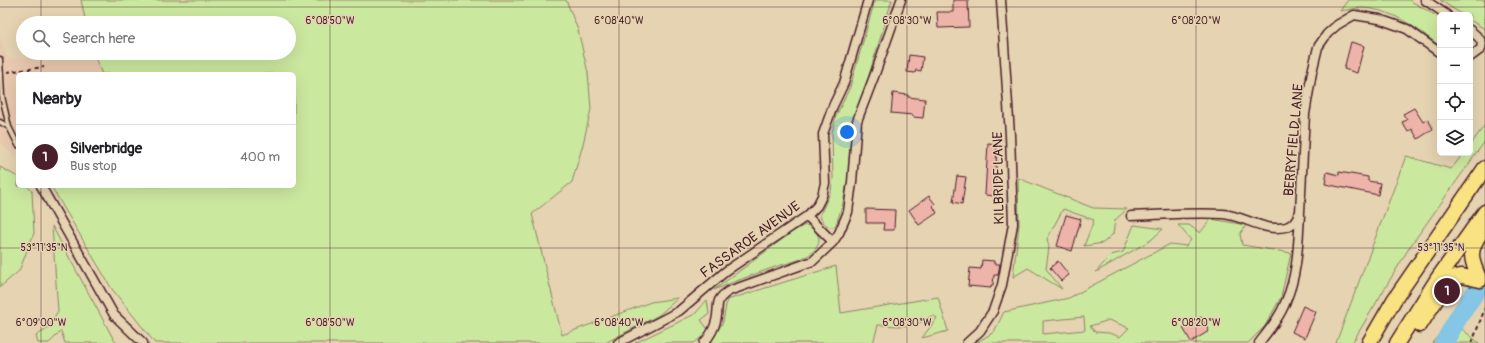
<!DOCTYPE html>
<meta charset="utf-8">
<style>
body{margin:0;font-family:Pangolin,sans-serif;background:#f6f6f6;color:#202124}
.controls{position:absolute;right:12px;top:12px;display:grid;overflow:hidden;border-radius:6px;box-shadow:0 4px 16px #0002}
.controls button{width:36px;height:36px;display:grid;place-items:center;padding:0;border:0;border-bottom:1px solid #e0e0e0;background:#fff;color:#202124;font:20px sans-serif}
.you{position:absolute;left:847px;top:132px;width:14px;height:14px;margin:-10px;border:3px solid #fff;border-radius:50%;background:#1a73e8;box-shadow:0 0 0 6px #1a73e833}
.badge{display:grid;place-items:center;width:26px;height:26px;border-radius:50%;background:#4a1f2b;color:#fff;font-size:13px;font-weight:700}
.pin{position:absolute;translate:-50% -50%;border:2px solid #fff;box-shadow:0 1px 4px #0006}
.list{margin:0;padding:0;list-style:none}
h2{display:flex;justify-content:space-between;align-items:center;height:52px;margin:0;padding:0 16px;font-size:17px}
h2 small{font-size:13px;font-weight:400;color:#757577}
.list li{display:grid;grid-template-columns:26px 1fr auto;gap:12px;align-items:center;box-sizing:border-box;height:64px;padding:0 16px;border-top:1px solid #e0e0e0}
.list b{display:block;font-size:15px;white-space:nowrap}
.list p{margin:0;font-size:13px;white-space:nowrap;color:#757577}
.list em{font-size:13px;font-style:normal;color:#757577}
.icon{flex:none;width:22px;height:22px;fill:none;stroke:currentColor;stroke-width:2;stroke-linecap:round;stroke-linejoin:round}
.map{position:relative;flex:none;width:1485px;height:343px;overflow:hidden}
.search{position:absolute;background:#fff;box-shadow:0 4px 16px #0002;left:16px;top:16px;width:280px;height:44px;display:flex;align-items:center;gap:10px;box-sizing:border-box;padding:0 14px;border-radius:22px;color:#757577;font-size:15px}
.panel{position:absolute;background:#fff;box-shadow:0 4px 16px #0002;left:16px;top:72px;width:280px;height:116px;border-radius:6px}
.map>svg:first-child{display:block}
.built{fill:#e8c9af}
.green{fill:#cbe89f;stroke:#8a8465;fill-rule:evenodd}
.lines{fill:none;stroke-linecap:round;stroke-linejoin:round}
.river{stroke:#85c5e5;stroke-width:19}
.building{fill:#eeb3a9;stroke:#4a1f2b}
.service-casing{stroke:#4a1f2b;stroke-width:7}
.minor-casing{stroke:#4a1f2b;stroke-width:11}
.trunk-casing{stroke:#4a1f2b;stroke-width:17}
.path{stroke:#4a1f2b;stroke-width:2;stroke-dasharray:4 3;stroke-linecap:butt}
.service{stroke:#e5d3b1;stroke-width:4}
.minor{stroke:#e5d3b1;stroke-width:8}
.trunk{stroke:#f8e281;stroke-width:14}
.ticks{fill:none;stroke:#4a1f2b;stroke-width:1;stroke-opacity:0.45}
.labels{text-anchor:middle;stroke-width:3;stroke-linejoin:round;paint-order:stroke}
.street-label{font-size:14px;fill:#4a1f2b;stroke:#e5d3b1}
.ticks-label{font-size:10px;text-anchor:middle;fill:#4a1f2b;stroke:#e5d3b1;stroke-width:3;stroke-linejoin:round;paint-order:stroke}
</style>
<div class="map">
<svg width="1485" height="343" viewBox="0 0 1485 343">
<rect width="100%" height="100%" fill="#e5d3b1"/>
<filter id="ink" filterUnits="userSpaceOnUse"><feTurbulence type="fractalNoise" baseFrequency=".025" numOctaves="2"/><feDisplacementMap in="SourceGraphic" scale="8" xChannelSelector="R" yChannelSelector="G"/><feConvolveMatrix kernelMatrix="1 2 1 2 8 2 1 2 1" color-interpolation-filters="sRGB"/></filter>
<g filter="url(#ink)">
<!-- built -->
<path class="built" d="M0,36L7,59L94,55L102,74H18L17,159L0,142Z"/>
<!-- green -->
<path class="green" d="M81,0H566L578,30L588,73L591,109L583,144L572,182L532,214L562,335L651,302L678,298L659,315L605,343H155L112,289L51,186H294V74H102L93,53H289V23H86Z
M875,0H892L868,78L854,117L851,133L848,178L843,203L836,225L833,227C826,227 822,222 820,215L831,191L833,179L832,133L836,116L850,87Z
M1348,0H1409L1440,18V46C1416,28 1393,9 1362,8C1355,8 1347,10 1340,11Z
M1440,0H1485V29L1470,20V15H1463Z
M1485,125V141L1409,248L1352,343H1336L1406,156L1451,169L1464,153H1470V145Z
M0,167L18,177V186H27L32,191L34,233L19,271L0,287Z
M1018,178L1093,208L1127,209L1115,220L1113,234L1103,243L1084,246L1094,220L1063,209L1047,239L1049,247L1046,269L1062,289L1028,268L1013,277L1019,225Z
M1211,219L1246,225L1240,234L1242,245L1291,253L1281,297L1265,326L1248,343H976L994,332L1004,312L1069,298L1170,244L1186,246L1191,240L1178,225H1189L1200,233ZM1084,317L1085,330L1043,334V321ZM1109,320L1129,328L1120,337L1109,333L1095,332L1090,326Z
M805,225C811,226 814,229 817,234C823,243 814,252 807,256C796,262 783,264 772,268C752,275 733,282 714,290L792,232Z
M1134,225L1163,229L1151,240L1096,272L1111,255L1123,252Z
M52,226L114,340L117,343H65L61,331L49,343H38L36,336L47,329L58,311Z
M836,266L841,313L938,297L948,331L922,338L937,318L933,315L916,325L901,326L878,325L873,343H710L723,322L727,300Z
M707,300L709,314L701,320L709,331L694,343H635L695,314Z
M1451,320L1479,343H1432Z"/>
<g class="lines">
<!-- river -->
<path class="river" d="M1444,343L1459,316L1485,278"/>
</g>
<!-- building -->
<path class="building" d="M953,0H968L969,27L938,28L937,12H953Z
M1351,42L1364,46L1357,73L1344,69Z
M909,55L923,57L921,71L916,70L915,73L907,72Z
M893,93L908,95V97L925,99L923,118L913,117V115L891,113Z
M1414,108L1423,122L1428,119L1433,129L1418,139L1412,129L1408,132L1402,122L1407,120L1403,114Z
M988,143L997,144L995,196L985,195Z
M1327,172L1339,175V172L1368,177V181L1380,183L1378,195L1325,184Z
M957,176L966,177L962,204L953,202Z
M929,196L935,204L933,206L937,213L919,225L909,210Z
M866,209L895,210L894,230H883L884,223H866Z
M1066,215L1081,219L1072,251L1057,246Z
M982,260L994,261V264H1000L998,275H994L993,285H991V288L968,286L970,268L981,269Z
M1058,261L1069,275L1061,281L1050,268Z
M1303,306L1316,312L1305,338L1292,332Z
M1201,317L1209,331L1191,342L1183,328Z"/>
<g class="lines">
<!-- service casing -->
<g class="service-casing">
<path id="service" d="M0,59L2,96L9,127L18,145
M0,122L9,127"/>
</g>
<!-- minor casing -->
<g class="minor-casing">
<path id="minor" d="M1425,0L1447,15
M1470,30L1479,38L1482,43L1481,49L1470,57
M41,186L114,315L143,343
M807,216L833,242
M1131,216C1161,215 1193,212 1223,214C1245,216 1263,232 1286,227C1294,225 1296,219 1300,212L1305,114L1312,72L1318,47L1327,34L1337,25L1354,15L1379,19L1407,29L1440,53
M618,343L679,311L726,271L807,216L817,206L822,196L825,183L823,134L833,106L844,83L868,0
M704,343C710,336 714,329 716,321C720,305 713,301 729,291L813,261L833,242L839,233L848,212L852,182L857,121L875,74L901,0
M967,343L980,331L993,311L1002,285L1013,224L1010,135L1001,0
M1259,343C1269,330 1280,317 1286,301C1298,273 1298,244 1300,215"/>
</g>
<!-- trunk casing -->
<g class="trunk-casing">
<path id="trunk" d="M1480,280C1470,259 1468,250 1482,231
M1420,325L1450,278L1462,276L1480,280
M1369,343L1394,300L1485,168
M1397,343L1438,278L1485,212"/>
</g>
<!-- path -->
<path class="path" d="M7,72L44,67
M1472,343L1485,308"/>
<!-- service -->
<use href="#service" class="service"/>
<!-- minor -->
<use href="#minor" class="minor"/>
<!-- trunk -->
<use href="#trunk" class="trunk"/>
</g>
</g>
<!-- ticks -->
<path class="ticks" d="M41,0V23M330,0V343M619,0V343M907,0V343M1196,0V343M1485,0V343M0,7H1485M41,53V74M41,186V343M0,248H1485"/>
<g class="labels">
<!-- street labels -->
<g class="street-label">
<text transform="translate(1293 140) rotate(-85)" y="5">BERRYFIELD LANE</text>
<text transform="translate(998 178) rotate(-91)" y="5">KILBRIDE LANE</text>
<text transform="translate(750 239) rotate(-36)" y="5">FASSAROE AVENUE</text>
</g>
</g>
<g class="ticks-label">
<text x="330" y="24">6°08'50"W</text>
<text x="619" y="24">6°08'40"W</text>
<text x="907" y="24">6°08'30"W</text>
<text x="1196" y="24">6°08'20"W</text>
<text x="44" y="251">53°11'35"N</text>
<text x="1441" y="251">53°11'35"N</text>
<text x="41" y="326">6°09'00"W</text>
<text x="330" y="326">6°08'50"W</text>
<text x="619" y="326">6°08'40"W</text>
<text x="907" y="326">6°08'30"W</text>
<text x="1196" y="326">6°08'20"W</text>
</g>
</svg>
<div class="controls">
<button>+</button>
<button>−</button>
<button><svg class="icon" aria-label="locate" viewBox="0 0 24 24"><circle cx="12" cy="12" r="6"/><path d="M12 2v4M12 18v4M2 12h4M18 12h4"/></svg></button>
<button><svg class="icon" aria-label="layers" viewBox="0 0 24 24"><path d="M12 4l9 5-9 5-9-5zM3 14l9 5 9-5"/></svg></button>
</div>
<div class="you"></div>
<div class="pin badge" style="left:1447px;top:291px">1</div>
<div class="search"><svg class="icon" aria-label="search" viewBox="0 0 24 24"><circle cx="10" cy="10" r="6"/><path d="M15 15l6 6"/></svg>Search here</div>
<section class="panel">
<h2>Nearby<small></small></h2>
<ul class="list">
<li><span class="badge">1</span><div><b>Silverbridge</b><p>Bus stop</p></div><em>400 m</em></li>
</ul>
</section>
</div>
